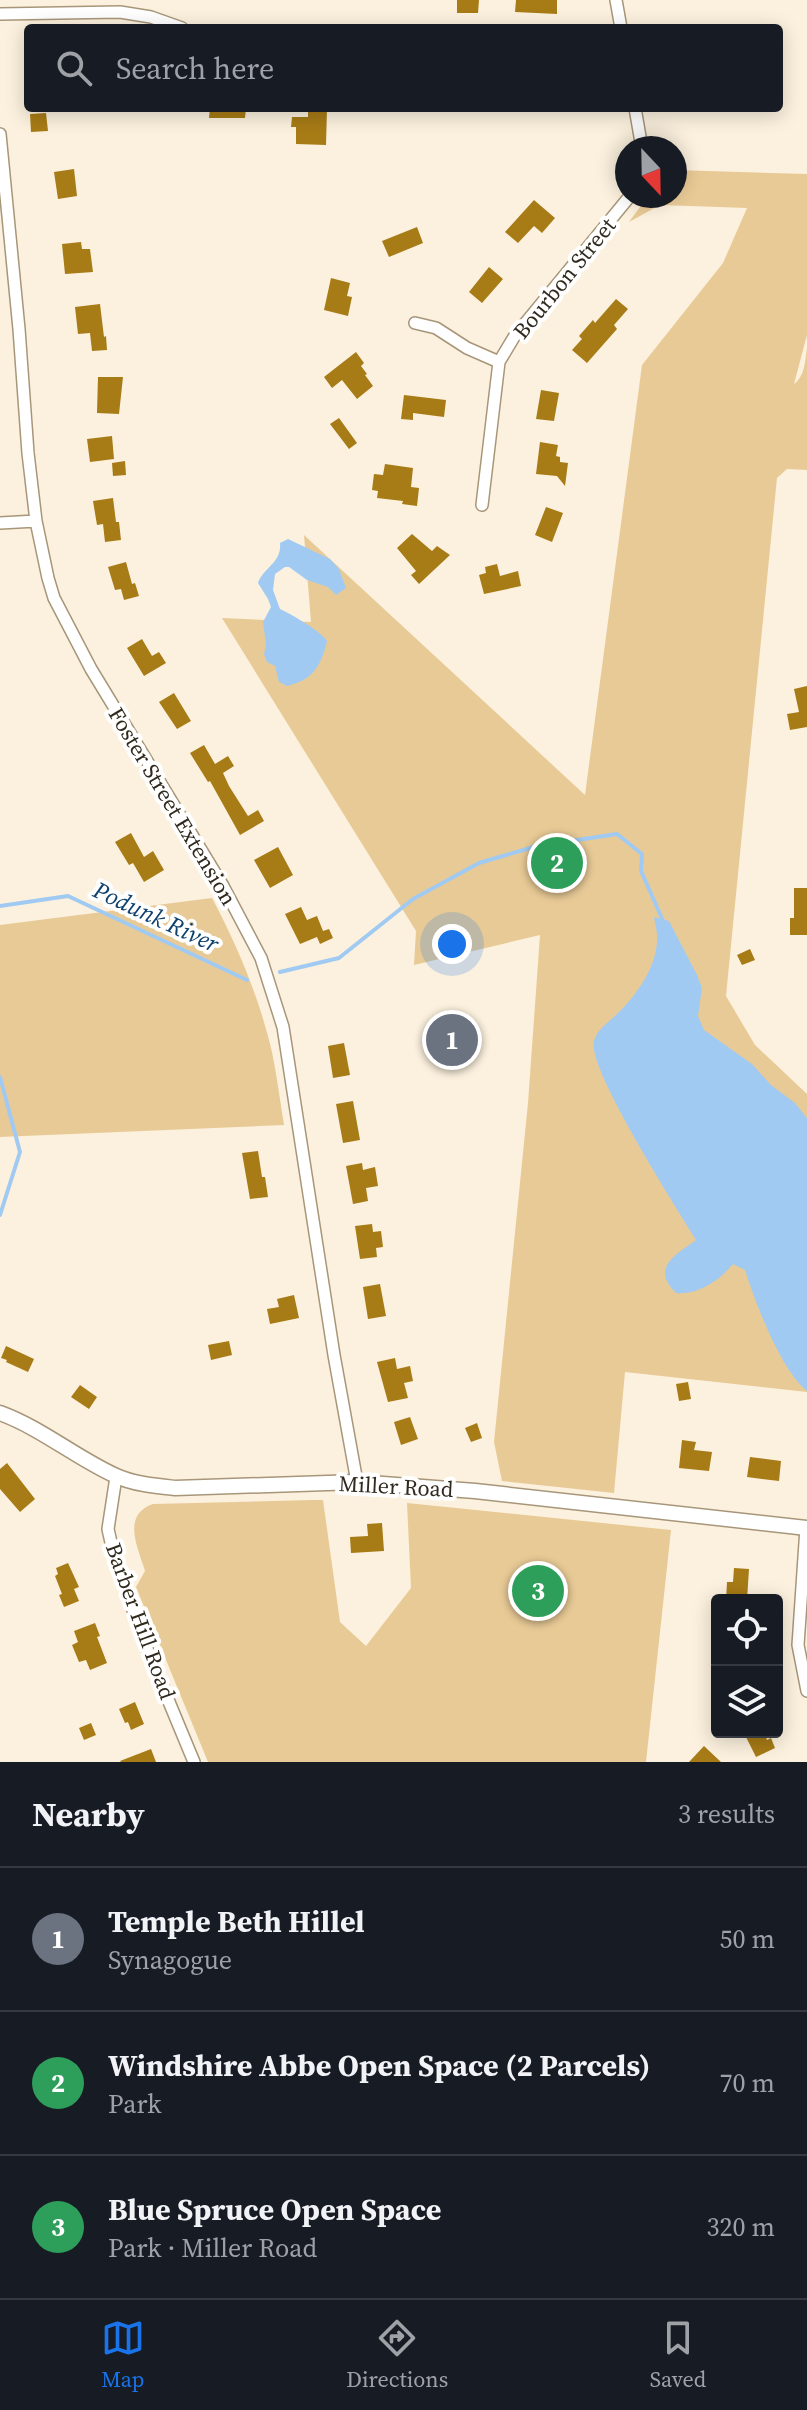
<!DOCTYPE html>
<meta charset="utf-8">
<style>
body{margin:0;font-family:"Source Serif 4",serif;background:#20242c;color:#f1f3f6}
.controls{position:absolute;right:24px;bottom:24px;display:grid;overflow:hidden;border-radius:8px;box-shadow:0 4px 20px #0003}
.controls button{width:72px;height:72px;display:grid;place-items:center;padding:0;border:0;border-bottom:2px solid #363941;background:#171b24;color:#f1f3f6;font:40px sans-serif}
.compass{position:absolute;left:615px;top:136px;width:72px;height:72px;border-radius:50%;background:#171b24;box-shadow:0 4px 20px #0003;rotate:158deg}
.you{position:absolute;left:452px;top:944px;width:28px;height:28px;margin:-20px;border:6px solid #fff;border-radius:50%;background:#1a73e8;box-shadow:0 0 0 12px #1a73e833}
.badge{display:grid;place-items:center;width:52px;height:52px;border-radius:50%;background:#1a73e8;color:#fff;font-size:26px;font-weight:700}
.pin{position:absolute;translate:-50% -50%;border:4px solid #fff;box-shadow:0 2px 8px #0006}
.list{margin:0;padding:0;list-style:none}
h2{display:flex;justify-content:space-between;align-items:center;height:104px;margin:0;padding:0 32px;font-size:34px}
h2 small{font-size:26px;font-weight:400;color:#9ea1a6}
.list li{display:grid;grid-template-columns:52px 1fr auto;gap:24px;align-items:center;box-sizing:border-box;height:144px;padding:0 32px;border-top:2px solid #363941}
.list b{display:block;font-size:30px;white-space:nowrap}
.list p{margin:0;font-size:26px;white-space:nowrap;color:#9ea1a6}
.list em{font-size:26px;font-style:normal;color:#9ea1a6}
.icon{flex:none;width:44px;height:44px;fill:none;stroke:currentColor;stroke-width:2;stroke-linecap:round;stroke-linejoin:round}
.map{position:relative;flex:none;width:807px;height:1762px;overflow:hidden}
.search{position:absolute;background:#171b24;box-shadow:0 4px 20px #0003;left:24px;right:24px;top:24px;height:88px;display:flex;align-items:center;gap:20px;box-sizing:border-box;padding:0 28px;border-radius:8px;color:#9ea1a6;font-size:30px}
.sheet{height:536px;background:#171b24}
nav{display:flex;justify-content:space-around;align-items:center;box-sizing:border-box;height:112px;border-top:2px solid #363941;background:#171b24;font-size:22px;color:#9ea1a6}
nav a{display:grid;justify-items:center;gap:4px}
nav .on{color:#1a73e8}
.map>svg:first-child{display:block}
.green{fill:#e8ca96}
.water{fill:#a1caf2}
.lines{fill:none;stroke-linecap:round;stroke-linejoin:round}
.stream{stroke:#a1caf2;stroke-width:4}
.building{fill:#a77b16}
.minor-casing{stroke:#a79679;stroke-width:14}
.tertiary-casing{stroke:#a79679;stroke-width:17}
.minor{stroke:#fff;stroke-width:11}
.tertiary{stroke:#fff;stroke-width:14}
.labels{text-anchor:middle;stroke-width:8;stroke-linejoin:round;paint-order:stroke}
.street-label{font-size:22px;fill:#302a1e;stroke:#fff}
.water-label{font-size:24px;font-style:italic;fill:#0e416c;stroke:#fff}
</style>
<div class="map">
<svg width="807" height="1762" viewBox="0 0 807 1762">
<rect width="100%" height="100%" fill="#fcf1de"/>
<!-- green -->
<path class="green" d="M675,170L807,174V335L794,384C805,376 805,361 807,348V470L787,469L777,478L726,996L755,1045L807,1094V1392L625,1372L614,1493L502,1481L494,1442L528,1103L540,935L414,965L416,931L222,618L311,622L304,535L585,795L642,365L723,263L747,208L660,205L629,222L648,196H675Z
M212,898C238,947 259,997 272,1052C277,1076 280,1101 284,1125L0,1137V925Z
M313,1500H323L340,1622L366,1646L411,1588L407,1503L671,1530L646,1762H208L136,1587L145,1571C138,1548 121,1515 153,1504Z"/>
<!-- water -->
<path class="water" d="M288,539L330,559L339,569L346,588L336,595L328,587L307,580L289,567H285L275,574L273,590L280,609C291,614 322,632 327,641C321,666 313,680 287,686L279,682L275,666L267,662L264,654L266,645L263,622L271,607L268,599L258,583C263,568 282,563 280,543Z
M654,917L669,921L697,975L702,988L698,1016L704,1030L752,1064L771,1085L795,1103L807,1118V1391C780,1369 756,1304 745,1270L733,1264C719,1281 698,1295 676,1293C650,1267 676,1255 696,1240C678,1210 586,1067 594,1041C597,1029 609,1022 617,1014C636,996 656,968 657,941C658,933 655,924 654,917Z"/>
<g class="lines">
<!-- stream -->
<path class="stream" d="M0,906L68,896L247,980
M280,972L339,958L413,899L479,863L537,846L617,834L642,854L641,871L664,923
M0,1077L20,1152L0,1215"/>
</g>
<!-- building -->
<path class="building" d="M457,0H479L478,13H457Z
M516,0H557V14L515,12Z
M210,108H246L245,118H209Z
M308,108H327L326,145L296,144V127H291L292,117H308Z
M46,113L48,131L31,132L30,114Z
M74,169L77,196L58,199L54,172Z
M534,200L555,218L542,233L534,226L518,243L505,232Z
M417,227L423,243L389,257L382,241Z
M81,242L82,249H90L93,272L65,274L62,244Z
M489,267L503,279L482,303L469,292Z
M331,278L350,283L347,296L352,297L348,316L324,310Z
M616,299L628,309L614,325L617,329L587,363L572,350L582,339L579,336L593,320L595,323Z
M100,304L104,337L106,336L107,350L92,351L90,333L78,334L75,307Z
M356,352L364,363L361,366L367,374L365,375L373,386L357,399L342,380L332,388L324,377Z
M98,377H123L119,414L97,413Z
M541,390L559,393L554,421L536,419Z
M404,395L446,400L444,417L413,413V420L401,419Z
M339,418L357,443L349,449L330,424Z
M112,436L114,459L90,462L87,439Z
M540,442L558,445L556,456L560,457V462L568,463L565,486L557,476L536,474Z
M125,461L126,475L113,476L112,463Z
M385,464L413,468L411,487L419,488L417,506L402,504L403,501L377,498L378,491L372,490L374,474L383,475Z
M113,498L116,522H119L121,540L105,542L103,524L97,525L93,501Z
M546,507L563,513L552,542L535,535Z
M412,534L432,551L437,546L450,555L419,584L411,575L416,571L397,548Z
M126,562L132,584L135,583L139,596L124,600L121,589L115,590L108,567Z
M497,564L500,576L518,571L521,586L484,594L479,575L486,573L485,567Z
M142,639L152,656L159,652L166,663L144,676L127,648Z
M807,686V727L790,730L787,714L799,712L794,689Z
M174,693L191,721L177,729L159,702Z
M204,745L215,764L228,756L234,766L223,773L229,786L248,816L258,810L264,821L240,835L210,781L208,782L190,753Z
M131,833L144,857L153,851L164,870L144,882L133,863L129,865L115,842Z
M278,847L293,875L270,888L254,860Z
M794,888H807V935H790V918H794Z
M301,907L307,920L317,916L323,931L329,929L333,938L320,944L317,937L300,944L285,914Z
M750,949L755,960L742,965L737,955Z
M462,1017L469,1060L442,1064L435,1021Z
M344,1043L350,1075L333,1078L328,1046Z
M353,1101L360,1140L343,1143L336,1104Z
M258,1151L262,1177H265L268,1197L250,1199L242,1153Z
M362,1163L363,1170L375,1167L378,1186L366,1188L368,1201L353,1204L346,1166Z
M372,1224L373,1232L381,1231L383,1247L376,1248L377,1257L360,1259L355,1226Z
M380,1284L386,1316L368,1319L363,1287Z
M294,1295L299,1318L270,1324L267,1309L279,1307L277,1299Z
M229,1341L232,1355L211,1360L208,1345Z
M6,1346L34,1359L28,1372L6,1362L7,1360L1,1358Z
M395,1358L397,1369L410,1366L413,1381L404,1383L408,1398L388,1402L377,1362Z
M688,1382L691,1399L679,1401L676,1384Z
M80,1385L97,1397L89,1409L71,1397Z
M410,1417L418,1439L401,1445L394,1422Z
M477,1423L482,1438L471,1442L465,1428Z
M682,1440L696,1442L694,1450L712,1452L709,1471L679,1468Z
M750,1457L781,1461L779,1481L747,1477Z
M7,1463L35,1499L20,1512L0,1489V1469Z
M382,1523L384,1551L351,1553L350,1537L368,1536L367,1524Z
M68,1563L79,1587L74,1589L79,1601L64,1607L59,1595L62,1594L55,1576L58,1574L56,1568Z
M734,1568L749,1569L747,1600H726L727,1582H733Z
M95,1623L100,1636L97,1637L107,1663L90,1670L86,1660L79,1662L72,1645L78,1642L74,1631Z
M135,1702L144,1724L131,1730L128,1722L125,1723L119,1709Z
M91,1723L96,1735L84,1740L79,1728Z
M751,1732H764L767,1740L771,1738L775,1748L756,1757L745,1735Z
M704,1746L721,1762H689Z
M151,1749L156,1762H121L120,1761Z"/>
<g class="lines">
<!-- minor casing -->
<g class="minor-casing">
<path id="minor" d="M616,0L621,28
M0,14L120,12L151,17L182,28
M635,108L642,148
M0,134L19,329L28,453L36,521L48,578L54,598L91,669L223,886L261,958L283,1027L334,1355L357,1482
M415,323L436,328L467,348L499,362
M482,505L499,362L514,337L630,196
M0,523L36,521
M116,1477L108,1529L114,1556L145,1644L194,1762
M806,1528L798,1645L807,1691"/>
</g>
<!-- tertiary casing -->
<g class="tertiary-casing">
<path id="tertiary" d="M0,1413C41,1428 75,1457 114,1475C133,1484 155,1486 175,1488L357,1482L475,1491L807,1528"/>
</g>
<!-- minor -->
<use href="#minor" class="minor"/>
<!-- tertiary -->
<use href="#tertiary" class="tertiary"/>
</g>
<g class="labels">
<!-- street labels -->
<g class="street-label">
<text transform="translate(564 278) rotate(-51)" y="8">Bourbon Street</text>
<text transform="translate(173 806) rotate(59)" y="8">Foster Street Extension</text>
<text transform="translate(396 1486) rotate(3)" y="8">Miller Road</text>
<text transform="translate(141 1621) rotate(70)" y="8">Barber Hill Road</text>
</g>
<!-- water labels -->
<g class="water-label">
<text transform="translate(156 917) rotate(25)" y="8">Podunk River</text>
</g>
</g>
</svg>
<div class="controls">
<button><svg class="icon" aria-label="locate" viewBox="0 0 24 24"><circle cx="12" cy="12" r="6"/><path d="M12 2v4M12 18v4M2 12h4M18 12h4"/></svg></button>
<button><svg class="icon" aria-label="layers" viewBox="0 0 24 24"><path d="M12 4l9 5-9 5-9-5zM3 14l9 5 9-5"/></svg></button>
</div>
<svg class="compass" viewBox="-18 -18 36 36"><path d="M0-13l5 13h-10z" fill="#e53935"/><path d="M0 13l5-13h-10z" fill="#9ea1a6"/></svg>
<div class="you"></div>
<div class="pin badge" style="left:452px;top:1040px;background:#6b7280">1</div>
<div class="pin badge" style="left:557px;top:863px;background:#2e9e5b">2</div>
<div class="pin badge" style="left:538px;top:1591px;background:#2e9e5b">3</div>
<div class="search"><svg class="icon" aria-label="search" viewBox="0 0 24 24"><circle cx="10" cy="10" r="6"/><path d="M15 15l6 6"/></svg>Search here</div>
</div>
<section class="sheet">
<h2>Nearby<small>3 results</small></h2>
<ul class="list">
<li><span class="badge" style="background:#6b7280">1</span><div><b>Temple Beth Hillel</b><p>Synagogue</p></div><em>50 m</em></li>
<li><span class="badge" style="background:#2e9e5b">2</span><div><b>Windshire Abbe Open Space (2 Parcels)</b><p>Park</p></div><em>70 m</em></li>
<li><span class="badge" style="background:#2e9e5b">3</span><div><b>Blue Spruce Open Space</b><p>Park · Miller Road</p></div><em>320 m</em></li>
</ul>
</section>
<nav>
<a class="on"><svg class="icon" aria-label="map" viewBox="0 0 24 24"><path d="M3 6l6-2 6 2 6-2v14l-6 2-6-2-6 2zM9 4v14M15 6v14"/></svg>Map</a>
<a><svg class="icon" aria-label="directions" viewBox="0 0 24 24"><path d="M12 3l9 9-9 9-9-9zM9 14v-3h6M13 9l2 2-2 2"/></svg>Directions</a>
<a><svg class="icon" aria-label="saved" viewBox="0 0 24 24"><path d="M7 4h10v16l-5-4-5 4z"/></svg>Saved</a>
</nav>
